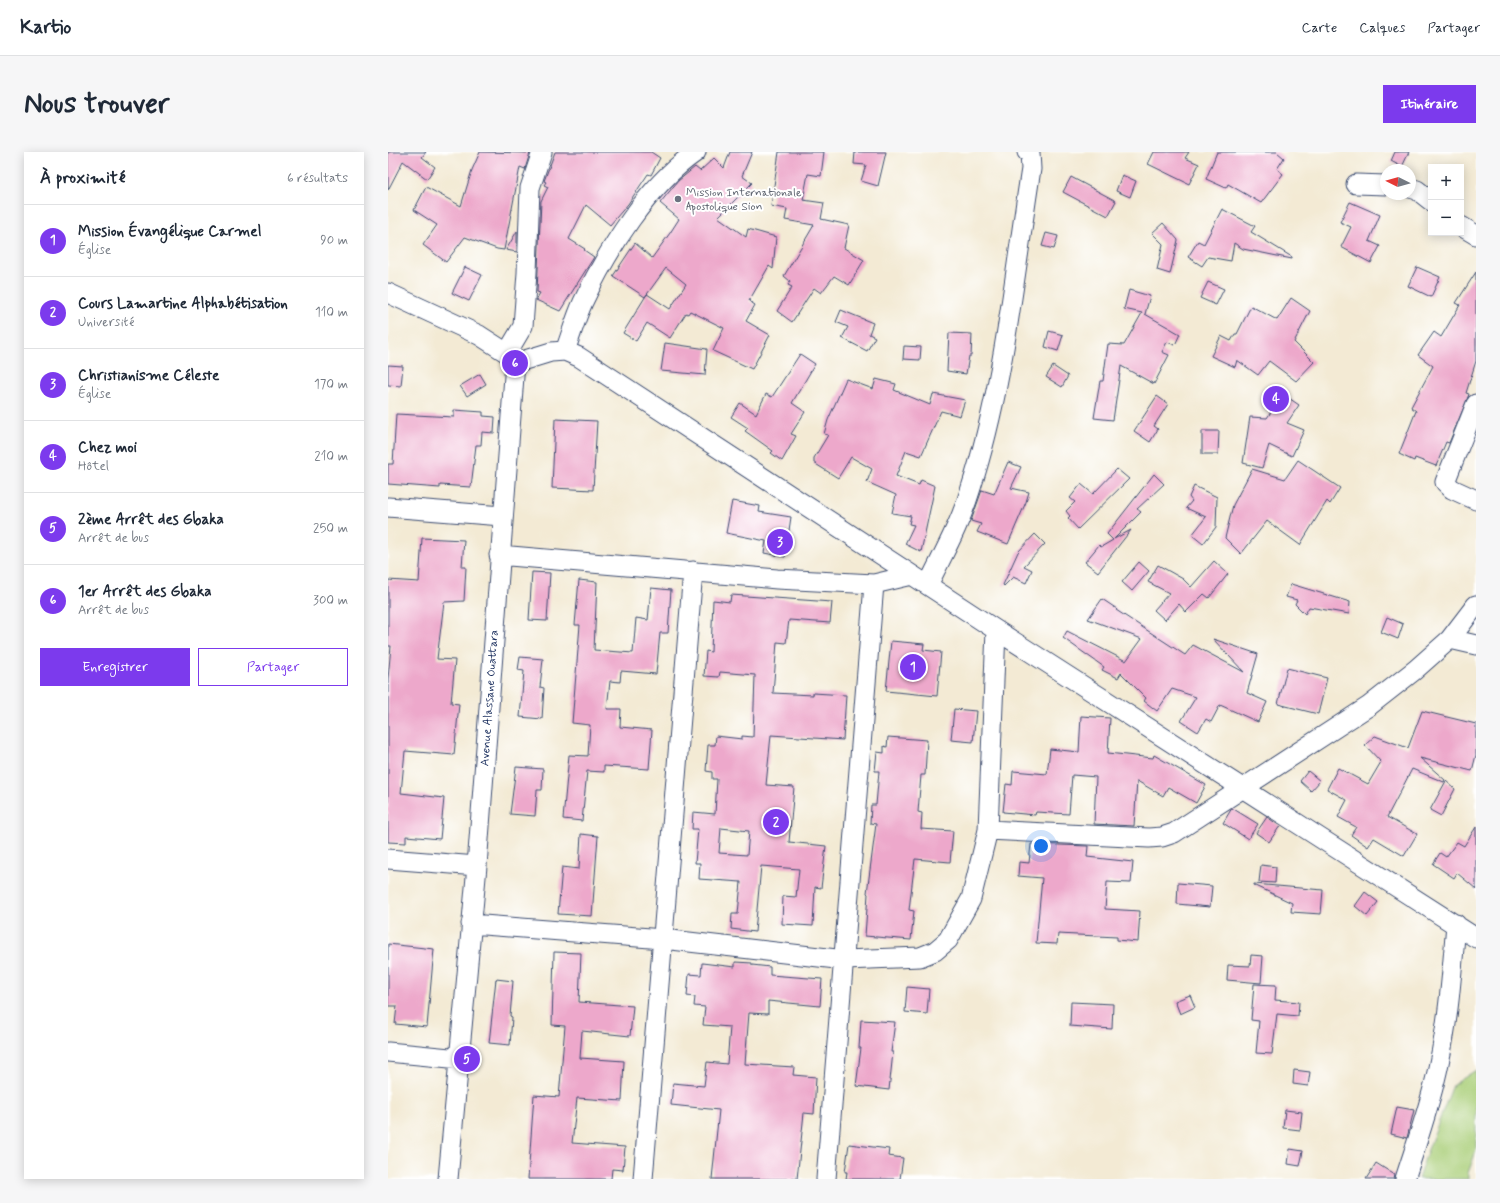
<!DOCTYPE html>
<html lang="fr">
<meta charset="utf-8">
<style>
body{margin:0;font-family:Mynerve,sans-serif;background:#f6f6f7;color:#1f2937}
.controls{position:absolute;right:12px;top:12px;display:grid;overflow:hidden;border-radius:0px;box-shadow:0 2px 10px #0003}
.controls button{width:36px;height:36px;display:grid;place-items:center;padding:0;border:0;border-bottom:1px solid #e0e1e3;background:#fff;color:#1f2937;font:20px sans-serif}
.compass{position:absolute;left:992px;top:12px;width:36px;height:36px;border-radius:50%;background:#fff;box-shadow:0 2px 10px #0003;rotate:275deg}
.you{position:absolute;left:653px;top:694px;width:14px;height:14px;margin:-10px;border:3px solid #fff;border-radius:50%;background:#1a73e8;box-shadow:0 0 0 6px #1a73e833}
.badge{display:grid;place-items:center;width:26px;height:26px;border-radius:50%;background:#7c3aed;color:#fff;font-size:13px;font-weight:700}
.pin{position:absolute;translate:-50% -50%;border:2px solid #fff;box-shadow:0 1px 4px #0006}
.list{margin:0;padding:0;list-style:none}
h2{display:flex;justify-content:space-between;align-items:center;height:52px;margin:0;padding:0 16px;font-size:17px}
h2 small{font-size:13px;font-weight:400;color:#747a83}
.list li{display:grid;grid-template-columns:26px 1fr auto;gap:12px;align-items:center;box-sizing:border-box;height:72px;padding:0 16px;border-top:1px solid #e0e1e3}
.list b{display:block;font-size:15px;white-space:nowrap}
.list p{margin:0;font-size:13px;white-space:nowrap;color:#747a83}
.list em{font-size:13px;font-style:normal;color:#747a83}
.actions{display:flex;gap:8px;padding:12px 16px}
.actions a{flex:1;padding:9px 0;border:1px solid #7c3aed;border-radius:0px;text-align:center;font-size:14px;color:#7c3aed}
.actions .main{background:#7c3aed;color:#fff}
.map{position:relative;flex:none;width:1088px;height:1027px;overflow:hidden;border-radius:0px}
header{display:flex;align-items:center;gap:24px;box-sizing:border-box;height:56px;padding:0 20px;background:#fff;border-bottom:1px solid #e0e1e3}
header strong{font-size:19px}
nav{display:flex;gap:22px;margin-inline-start:auto;font-size:14px}
.intro{display:flex;align-items:center;justify-content:space-between;box-sizing:border-box;height:96px;padding:0 24px}
h1{margin:0;font-size:28px}
.button{padding:10px 18px;border-radius:0px;background:#7c3aed;color:#fff;font-size:14px;font-weight:700}
main{display:flex;gap:24px;padding:0 24px}
aside{flex:1;background:#fff;border-radius:0px;box-shadow:0 2px 10px #0003}
.map>svg:first-child{display:block}
.green{fill:#aacf79;stroke:#627f6c}
.building{fill:#eda8cb;fill-rule:evenodd}
.lines{fill:none;stroke-linecap:round;stroke-linejoin:round}
.minor-casing{stroke:#3b4b70;stroke-width:21}
.minor{stroke:#fff;stroke-width:19}
.worship-dot{fill:#6b7280;stroke:#fff;stroke-width:1.5}
.labels{text-anchor:middle;stroke-width:4;stroke-linejoin:round;paint-order:stroke}
.worship-label{font-size:12px;fill:#5b616d;stroke:#fff;text-anchor:start}
.street-label{font-size:12px;fill:#1b2f5e;stroke:#fff}
</style>
<header>
<strong>Kartio</strong>
<nav><a>Carte</a><a>Calques</a><a>Partager</a></nav>
</header>
<div class="intro"><h1>Nous trouver</h1><a class="button">Itinéraire</a></div>
<main>
<aside>
<h2>À proximité<small>6 résultats</small></h2>
<ul class="list">
<li><span class="badge">1</span><div><b>Mission Évangélique Carmel</b><p>Église</p></div><em>90 m</em></li>
<li><span class="badge">2</span><div><b>Cours Lamartine Alphabétisation</b><p>Université</p></div><em>110 m</em></li>
<li><span class="badge">3</span><div><b>Christianisme Céleste</b><p>Église</p></div><em>170 m</em></li>
<li><span class="badge">4</span><div><b>Chez moi</b><p>Hôtel</p></div><em>210 m</em></li>
<li><span class="badge">5</span><div><b>2ème Arrêt des Gbaka</b><p>Arrêt de bus</p></div><em>250 m</em></li>
<li><span class="badge">6</span><div><b>1er Arrêt des Gbaka</b><p>Arrêt de bus</p></div><em>300 m</em></li>
</ul>
<div class="actions"><a class="main">Enregistrer</a><a>Partager</a></div>
</aside>
<div class="map">
<svg width="1088" height="1027" viewBox="0 0 1088 1027">
<rect width="100%" height="100%" fill="#fff"/>
<filter id="ink" filterUnits="userSpaceOnUse"><feTurbulence type="fractalNoise" baseFrequency=".025" numOctaves="2"/><feDisplacementMap in="SourceGraphic" scale="8" xChannelSelector="R" yChannelSelector="G"/><feConvolveMatrix kernelMatrix="1 2 1 2 8 2 1 2 1" color-interpolation-filters="sRGB"/></filter>
<filter id="wash" filterUnits="userSpaceOnUse"><feTurbulence type="fractalNoise" baseFrequency=".012" numOctaves="4" result="noise"/><feDisplacementMap in="SourceGraphic" scale="16" xChannelSelector="R" yChannelSelector="G"/><feGaussianBlur stdDeviation="0.9" result="paint"/><feColorMatrix in="noise" values="0 0 0 0 0 0 0 0 0 0 0 0 0 0 0 0 0 1.4 0 .05"/><feComposite in="paint" operator="in"/></filter>
<g filter="url(#wash)">
<rect width="100%" height="100%" fill="#f3ead4"/>
<!-- green -->
<path class="green" d="M1088,918V999L1080,1021V1027H1030L1039,1000L1065,933Z"/>
<g id="blocks">
<!-- building -->
<path class="building" d="M0,0H38L34,5L47,15L39,27L15,9L0,38Z
M92,0L142,1L137,17L132,15L116,98L109,97L77,85L58,110L35,93L49,73L26,58L38,35L73,54L84,18Z
M167,0H263L272,6L263,23L260,22L240,52L222,73L198,53L181,87L197,97L196,98L206,105L172,159L148,148L152,141L149,140L153,49L160,35L156,33L158,30L156,29Z
M342,0H364L354,24L364,31L330,65L358,85L360,77L388,85L385,117L381,114L361,149L367,153L358,169L382,183L364,217L325,199L336,176L302,159L300,162L298,161L282,186L259,171L248,189L235,181L259,142L282,157L298,132L278,116L257,145L225,124L247,91L264,106L282,81L291,67L272,51L290,29L307,15L312,19L326,6L336,16Z
M391,0H436L433,24L420,22L415,48L436,51L433,67L461,73L456,96L476,108L461,133L446,124L433,141L426,136L404,170L389,159L404,135L400,133L402,129L396,124L426,73L397,68L399,57L383,54Z
M467,0H498L490,34L473,29L478,13L466,12Z
M766,0H801L797,6L811,12L801,32L760,12Z
M829,0H889L896,6L889,17L895,22L873,51L840,32L838,36L818,27Z
M1007,0H1021L1014,15L1003,9Z
M734,23L748,29L742,45L728,39Z
M683,25L728,49L720,64L675,40Z
M962,50L992,63L981,89L992,94L983,111L953,95L963,75L952,70Z
M834,57L867,74L863,80L904,105V107L855,97L846,91L843,109L820,105L814,114L800,105L810,89L816,92Z
M775,71L790,88L782,122L769,118L775,92L764,81Z
M129,79V100L118,98Z
M658,81L670,84L666,97L654,94Z
M77,115L94,123L81,149L64,141Z
M1029,115L1052,125L1043,145L1020,134Z
M1088,120V209L1078,241L1081,242L1080,245L1061,291L1058,290L1048,314L1027,306L1026,309L1011,302L1028,259L1023,255L1045,214L1030,203L1046,180L1053,185L1072,153L1068,151Z
M820,130L836,137L828,153L812,146Z
M741,138L762,144L757,162L792,182L787,193L779,190L774,200L781,203L766,232L733,214L725,268L706,266L712,229H715L720,192L736,193L754,161L736,157Z
M903,146L922,159L906,190L926,210L908,229L881,209L870,223L849,208L847,215L823,204L833,184L843,189L847,182H849L863,154L889,168Z
M453,158L485,171L481,182L487,185L479,199L454,186L460,175L448,170Z
M661,179L675,183L670,199L657,195Z
M561,181L584,182L583,204H581L578,222L559,219Z
M277,191L319,197L317,223L273,219Z
M516,194L533,195L532,208L515,207Z
M412,202L427,212L404,251L417,260L403,282L408,284L394,309L383,301L385,299L357,279L360,276L343,265L352,251L368,262L378,242L384,245Z
M0,213L15,214L13,234L0,233Z
M665,214L680,224L674,235L658,225Z
M92,222L98,232L79,244L72,234Z
M458,227L485,237L488,227L508,232L506,238L542,253L545,242L577,248L572,264L553,259L533,304L518,299L508,324L531,333L533,328L547,334L533,400L517,392L526,373L521,372L523,364L504,361L508,343L479,330L484,317L463,305L450,326L426,311V306L440,283L436,282L440,268Z
M895,242L911,253L899,271L916,278L904,304L881,293L874,316L855,311L862,265L879,266Z
M769,244L780,252L766,274L770,277L762,290L746,279Z
M66,258L95,260V264L107,265L106,281L94,280L93,293H88L83,335L52,333V336L0,332V312H5L8,262L66,265Z
M167,267L209,269L205,338L164,336Z
M814,279H831L830,302H814Z
M910,308L952,336L942,352L939,349L912,393L879,369L853,402L837,386L845,353L864,317L897,327Z
M620,310L633,315L623,336L641,340L638,350L620,392L589,380L593,372L583,369L594,338L606,342Z
M729,317L741,327L690,377L680,366L682,364L678,359L687,350L682,346L693,332L705,342Z
M766,322L776,332L749,357L753,360L726,387L743,378L710,420L697,410L711,393L713,395L725,388L719,382Z
M806,334L829,345L828,375L815,392L804,383L818,365L798,356L804,349L801,345Z
M344,349L372,354L371,360L403,365L397,405L376,401L378,389L338,381Z
M647,382L657,392L636,414L644,418L638,431L625,425L616,434L615,433L630,400Z
M34,386L76,388L74,415H78L76,449L56,450L49,507L67,508L63,551L71,552L66,603L17,599L13,641L56,646L52,687L18,684V691L0,690V527L3,494H0V428L31,430Z
M826,409L840,422L821,446L816,442L798,460L791,452L777,468L766,458L781,441L760,430L770,413L795,427L803,435Z
M751,410L761,419L744,439L734,430Z
M144,420L162,421L159,469L141,468Z
M191,428L209,430L206,498L245,501L248,466L260,468L263,436L283,438L280,481H272L268,522L233,519L232,530L222,529L219,557H233L232,575L264,578L261,617L216,614V620L199,619L194,669L175,667L181,603L200,604L202,573L184,571L192,473H187Z
M903,432L962,450L961,462L921,455L917,462L907,452L909,448L898,445Z
M343,443L444,450L442,471L401,468L398,491L389,490L385,541L425,543V541L458,543L455,588L383,583L378,633L406,635L401,690L438,694L433,736L427,735L425,774L394,772L395,744L408,745L411,717L373,714L367,780L343,777L344,762H350L353,730L311,727L312,711H307L310,677H304L305,660L327,662L329,627H324V620L318,619L320,593H327L328,584L354,587V584L365,585L367,523L332,520L331,525L316,524L318,499L323,500L325,448L342,450ZM333,676L361,679L359,703L331,701Z
M714,447L729,457L728,458L797,503L805,493L856,520L825,487L870,502L859,541L879,550L870,570L832,553L823,570L818,567L810,580L793,569L808,545L784,537L769,559L756,549L758,546L733,521L730,526L714,518L716,515L675,486L679,479L738,509L754,487L700,467Z
M999,465L1015,472L1010,487L993,480Z
M503,489L536,492L535,498L553,500L549,544L498,539Z
M132,505L155,507L152,535L156,536L154,567L132,565L136,519L130,518Z
M899,516L939,526L930,562L890,552Z
M566,557L588,559L585,590L563,588Z
M1034,559L1088,572V603L1084,619L1032,606L1057,628L1056,630L1024,617L999,665L1029,682L1016,704L986,686L980,695L963,683L968,675L950,665L959,648L939,637L950,616L980,632L993,610L977,593L987,584L1020,596Z
M693,564L722,566L720,601L765,606L766,603L818,633L808,651L780,635L775,644L749,629L746,674L706,672L708,625L684,623L681,662L648,660L647,663L615,660L618,632L624,633L625,619L659,622L662,597L691,600Z
M500,585L539,588L537,623H533L530,660L534,661L533,677L565,679L562,710L527,707L521,758L526,759L523,788L477,784L480,742L479,741L488,672L482,671L483,653H488L491,619H487L489,600L496,601V594L499,595Z
M128,615L155,617L154,638H149L147,664L122,662Z
M920,619L932,629L923,639L912,629Z
M1058,629L1067,637L1053,664L1042,658Z
M844,656L870,672L860,687L835,671Z
M879,665L892,674L881,690L868,681Z
M1088,675V737L1069,721L1066,726L1045,712L1052,701L1058,705L1069,690L1076,694Z
M193,682L210,684L204,764L170,762L174,715L191,717Z
M643,692L700,694L699,705L745,710L743,731L719,730L717,757L752,759L750,790L729,788V785L670,782L669,792L648,791L654,726L630,724L631,710L641,711Z
M873,713L888,715L887,731L871,730Z
M790,731L824,734L822,755L789,752Z
M866,732L935,738L933,762L903,760L904,751L866,733Z
M977,740L990,750L979,764L967,754Z
M0,792L46,797L39,875L7,872L9,854H0Z
M166,800L193,801L191,850L245,854L242,884L194,879L192,906L236,909L234,949L189,946L184,991L237,995L235,1018L224,1017L223,1027H140L146,943L171,945L177,874L164,873Z
M863,803L875,804L873,831L839,828L840,813L862,814Z
M347,810L364,811V813L382,815V823L434,827L432,854L380,849V862L361,861L357,912L406,915L405,923L428,925L426,962L416,961L409,1027H324L331,958L283,953L285,931L316,934L319,910L339,912L342,875L315,873L317,855L306,854L307,845L299,844L301,822L313,823L314,811L347,815Z
M108,827L125,829L122,864L124,865L122,893L101,891Z
M866,832L888,833L887,848L911,850L910,864L889,862L884,902L868,901L871,869L863,868Z
M519,835L541,837L539,862L517,860Z
M802,843L807,855L792,862L787,849Z
M683,850L725,852L724,877L682,874Z
M473,868L507,870L503,900H505L501,938L468,934L473,896H471Z
M906,918L922,920L920,934L905,932Z
M1009,955L1026,958L1019,986L1003,982Z
M897,958L914,960L912,978L895,976Z
M461,992L501,997L500,1004L515,1006L512,1027H458L459,1020H457Z
M902,997L915,999L912,1014L900,1012Z
M988,1011L1007,1023L1006,1027H978Z"/>
</g>
</g>
<g filter="url(#ink)">
<use href="#blocks" fill-opacity="0" stroke="#3b4b70" stroke-width="1"/>
<g class="lines">
<!-- minor casing -->
<g class="minor-casing">
<path id="minor" d="M968,32L998,33
M1022,36L1029,38L1043,49
M1073,74L1088,83
M0,141L91,183L119,201L127,211L89,714L60,1027
M177,199C183,183 188,165 195,150C220,97 260,33 308,0
M119,201L135,174L139,121L142,36L154,0
M127,211L163,200L177,199L191,205L608,478L1088,786
M1088,252L1057,330L1064,337L1088,348
M0,355L114,364
M111,403L389,427L486,432L524,423
M540,433C555,402 572,372 582,339C616,235 626,124 643,17L642,1L639,0
M1062,487L1088,493
M600,678L761,686L774,685L786,681L981,554L1027,518L1062,487L1088,453
M0,707L89,714
M83,772L275,787L457,808L532,805L547,799L560,788L583,747L600,678L608,478
M0,900L72,907
M255,1027L305,419
M438,1027L486,432
M1017,1027C1029,989 1043,951 1051,911C1061,865 1064,818 1068,772"/>
</g>
<!-- minor -->
<use href="#minor" class="minor"/>
</g>
</g>
<!-- markers -->
<circle class="worship-dot" cx="290" cy="47" r="4"/>
<g class="labels">
<!-- worship labels -->
<g class="worship-label">
<text x="298" y="44">Mission Internationale<tspan x="298" dy="14">Apostolique Sion</tspan></text>
</g>
<!-- street labels -->
<g class="street-label">
<text transform="translate(101 546) rotate(-86)" y="4">Avenue Alassane Ouattara</text>
</g>
</g>
</svg>
<div class="controls">
<button>+</button>
<button>−</button>
</div>
<svg class="compass" viewBox="-18 -18 36 36"><path d="M0-13l5 13h-10z" fill="#e53935"/><path d="M0 13l5-13h-10z" fill="#747a83"/></svg>
<div class="you"></div>
<div class="pin badge" style="left:525px;top:515px">1</div>
<div class="pin badge" style="left:388px;top:670px">2</div>
<div class="pin badge" style="left:392px;top:390px">3</div>
<div class="pin badge" style="left:888px;top:247px">4</div>
<div class="pin badge" style="left:79px;top:907px">5</div>
<div class="pin badge" style="left:127px;top:211px">6</div>
</div>
</main>
